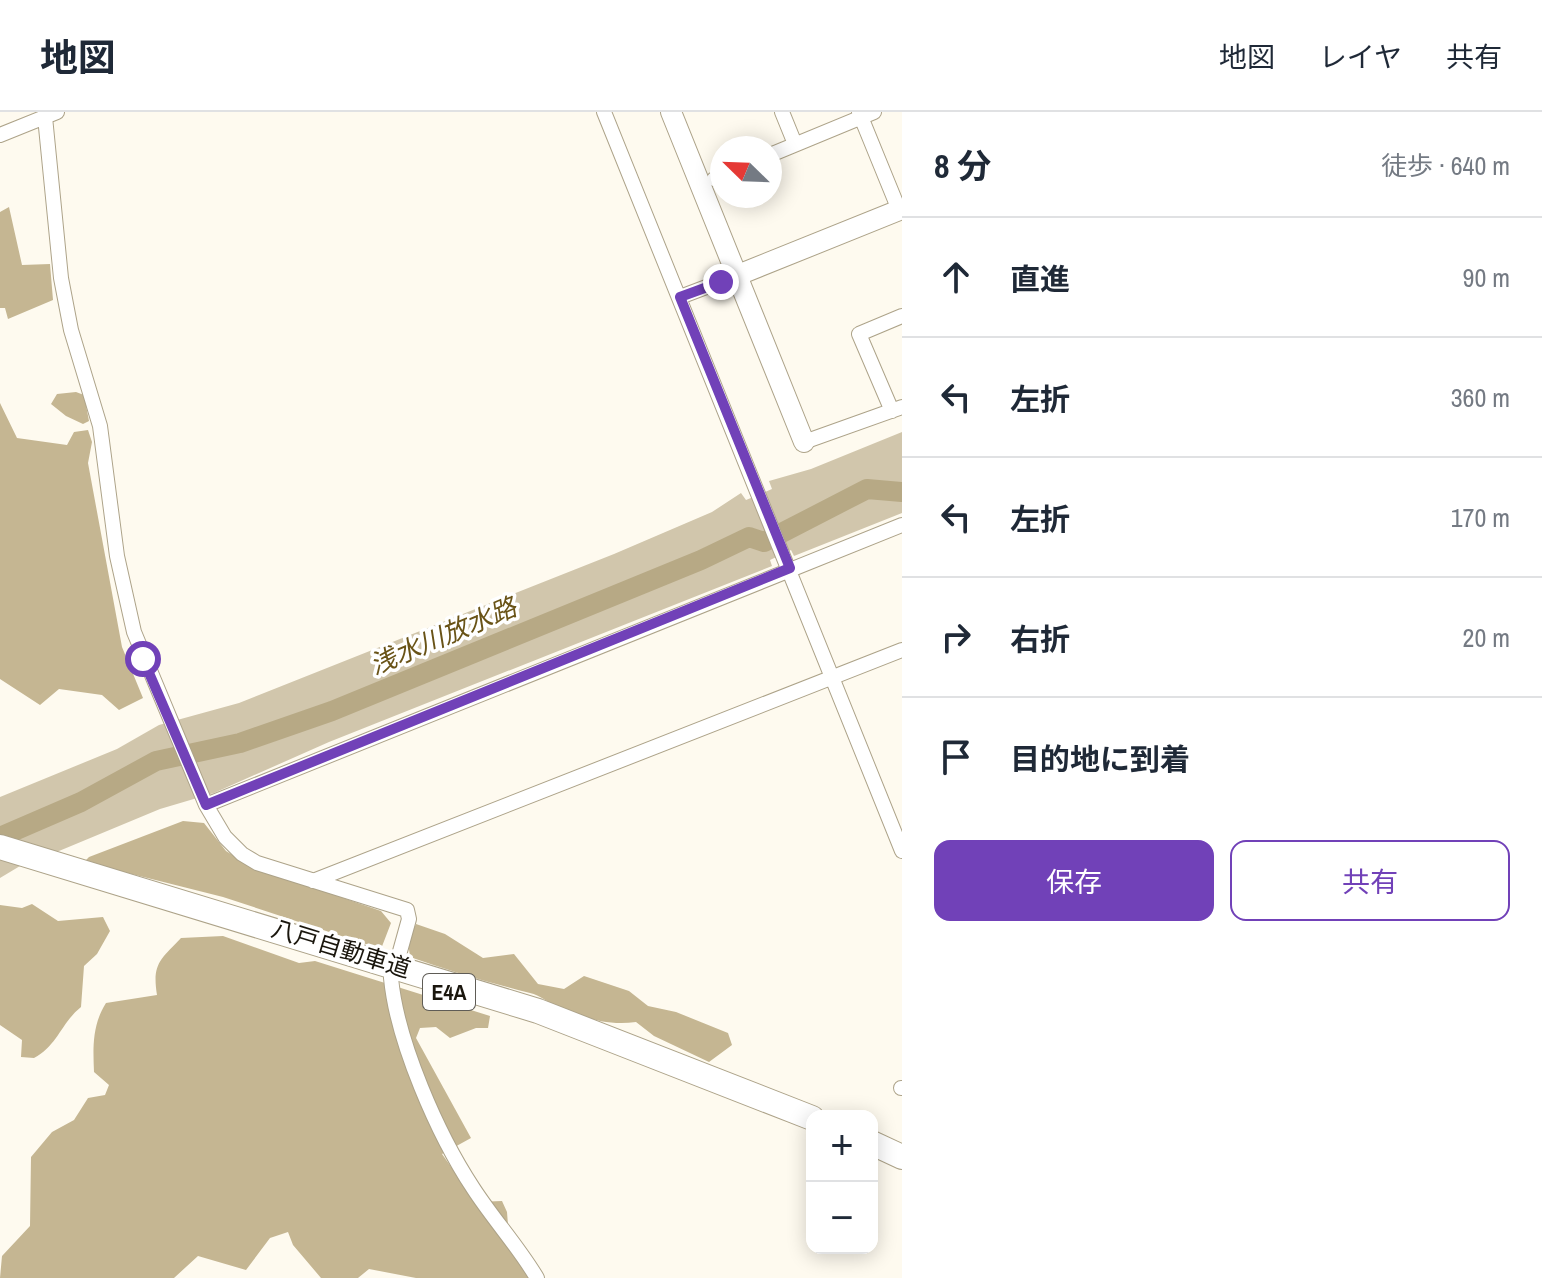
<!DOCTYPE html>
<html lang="ja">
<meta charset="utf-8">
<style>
body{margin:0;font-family:"Archivo Narrow","Noto Sans JP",sans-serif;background:#f6f6f7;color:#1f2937}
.controls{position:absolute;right:24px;bottom:24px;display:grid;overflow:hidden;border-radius:16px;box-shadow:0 4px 20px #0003}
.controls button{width:72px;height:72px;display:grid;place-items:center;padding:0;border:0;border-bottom:2px solid #e0e1e3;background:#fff;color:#1f2937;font:40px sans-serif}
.compass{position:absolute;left:710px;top:24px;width:72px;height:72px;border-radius:50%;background:#fff;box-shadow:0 4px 20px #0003;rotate:293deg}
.stop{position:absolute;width:24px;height:24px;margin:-18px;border:6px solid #7141b8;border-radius:50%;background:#fff}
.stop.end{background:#7141b8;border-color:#fff;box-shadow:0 2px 8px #0008}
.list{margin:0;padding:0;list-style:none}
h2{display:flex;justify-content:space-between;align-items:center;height:104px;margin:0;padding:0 32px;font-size:34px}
h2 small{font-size:26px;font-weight:400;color:#747a83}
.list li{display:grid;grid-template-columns:52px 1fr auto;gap:24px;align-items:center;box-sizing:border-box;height:120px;padding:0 32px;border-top:2px solid #e0e1e3}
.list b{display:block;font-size:30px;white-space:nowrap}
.list em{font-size:26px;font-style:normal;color:#747a83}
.actions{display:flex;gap:16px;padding:24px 32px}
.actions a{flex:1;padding:18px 0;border:2px solid #7141b8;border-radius:16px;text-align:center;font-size:28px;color:#7141b8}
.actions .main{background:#7141b8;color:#fff}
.icon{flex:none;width:44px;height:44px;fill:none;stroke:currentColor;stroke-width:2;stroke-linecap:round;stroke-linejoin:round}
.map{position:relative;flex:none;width:902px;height:1166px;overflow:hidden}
header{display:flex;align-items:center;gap:48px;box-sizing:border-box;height:112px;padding:0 40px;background:#fff;border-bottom:2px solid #e0e1e3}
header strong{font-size:38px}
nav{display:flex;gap:44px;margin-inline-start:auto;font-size:28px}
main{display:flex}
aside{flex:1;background:#fff}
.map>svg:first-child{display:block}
.green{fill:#d1c6ac}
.forest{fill:#c5b692}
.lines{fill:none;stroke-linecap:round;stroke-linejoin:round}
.river{stroke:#b7a985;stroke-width:20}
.street-casing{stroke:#ada389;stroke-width:16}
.secondary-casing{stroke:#ada389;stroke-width:22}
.highway-casing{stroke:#ada389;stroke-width:26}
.street{stroke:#fff;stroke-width:14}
.secondary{stroke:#fff;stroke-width:20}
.highway{stroke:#fff;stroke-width:24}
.route{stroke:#7141b8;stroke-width:10}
.labels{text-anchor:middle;stroke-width:7;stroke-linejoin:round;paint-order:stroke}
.shield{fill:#fff;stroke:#5f5c56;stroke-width:2}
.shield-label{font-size:22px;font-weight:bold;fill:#1a160d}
.street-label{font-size:24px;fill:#1a160d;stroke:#fff}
.water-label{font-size:26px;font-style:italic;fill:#695317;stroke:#fff}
</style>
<header>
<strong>地図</strong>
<nav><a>地図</a><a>レイヤ</a><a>共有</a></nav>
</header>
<main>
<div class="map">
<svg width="902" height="1166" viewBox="0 0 902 1166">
<rect width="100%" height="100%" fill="#fefaef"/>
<!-- green -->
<path class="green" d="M902,320V401L794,444L791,438L770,448L772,454L329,630L214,681L160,697L59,739H45L0,766V685L117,637L159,613L239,591L614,442L712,400L741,381L746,388L772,377L769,369L811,357Z"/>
<!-- forest -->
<path class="forest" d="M9,95L22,153L50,152L53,188L8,207L5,196H0V100Z
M76,280L84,283L89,309L83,312L66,304L51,292L57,282Z
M0,291L17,326L67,333L74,320L88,318L92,330L88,351L122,535L143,586L119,598L102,583L59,577L40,593L0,567Z
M183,709L204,711L226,739L250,754L381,799L391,811L381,837L223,785L84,750L89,745Z
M32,792L58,809L103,805L110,819L97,842L84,854L81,895C61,911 58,933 34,946L21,945L22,928L0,913V793L22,796Z
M416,812L445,822L483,846L514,842L538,872L564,877L584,864L629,879L648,894L676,900L728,921L732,933L709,950L654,924L636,910C608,914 584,906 558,895C548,891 540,883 530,881C490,871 450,859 410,845L408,829Z
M223,824L299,851L315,849L490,904L488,916H476L450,926L436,915L420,916L416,926L471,1026L442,1042L476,1090L502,1089L507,1100L510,1139L529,1166H416L369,1157L358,1166H321L293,1133L288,1120L270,1126L246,1158L198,1144L174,1166H0L2,1144L30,1114L31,1045L52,1020L74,1008L88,986L105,983L109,973L94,960C93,936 92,913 106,891L157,883C152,852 160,848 181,826Z"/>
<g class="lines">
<!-- river -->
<path class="river" d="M0,725L81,690L156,649L240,631L332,599L701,448L749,425L764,430L867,377L902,380"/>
<!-- street casing -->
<g class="street-casing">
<path id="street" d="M604,0L902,739
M782,0L795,32
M859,0L899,98
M45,5L61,166L71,218L100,314L117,444L134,520L206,693L225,725L242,742L257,751L407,798L409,807L399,843
M0,23L57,0
M770,43L874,0
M714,67L722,64
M680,185L738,163
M892,299L859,222L902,204
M804,330L902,295
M206,693L902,413
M313,769L902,538
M391,866C397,930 438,1023 473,1076C493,1107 518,1134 537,1166
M901,976H902"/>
</g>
<!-- secondary casing -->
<g class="secondary-casing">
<path id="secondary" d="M671,0L804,330
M738,163L902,97"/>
</g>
<!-- highway casing -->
<g class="highway-casing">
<path id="highway" d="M0,735L538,899L812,1006
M872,1031L902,1045"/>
</g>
<!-- street -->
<use href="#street" class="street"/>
<!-- secondary -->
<use href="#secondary" class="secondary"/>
<!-- highway -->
<use href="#highway" class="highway"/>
</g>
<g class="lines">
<!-- route -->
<path class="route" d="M143,547L206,693L790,456L680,185L721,170"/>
</g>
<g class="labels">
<!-- shield labels -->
<rect class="shield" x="423" y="862" width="52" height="36" rx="6"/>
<g class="shield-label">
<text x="449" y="888">E4A</text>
</g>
<!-- street labels -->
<g class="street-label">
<text transform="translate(341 837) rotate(17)" y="8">八戸自動車道</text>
</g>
<!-- water labels -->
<g class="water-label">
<text transform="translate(443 524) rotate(-23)" y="9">浅水川放水路</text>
</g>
</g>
</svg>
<div class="controls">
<button>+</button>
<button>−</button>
</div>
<svg class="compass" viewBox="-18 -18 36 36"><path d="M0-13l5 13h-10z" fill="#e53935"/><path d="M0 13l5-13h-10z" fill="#747a83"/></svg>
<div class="stop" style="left:143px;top:547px"></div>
<div class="stop end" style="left:721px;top:170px"></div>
</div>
<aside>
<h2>8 分<small>徒歩 · 640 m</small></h2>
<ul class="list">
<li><svg class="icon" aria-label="ahead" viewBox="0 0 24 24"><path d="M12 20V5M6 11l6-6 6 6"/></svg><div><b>直進</b></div><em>90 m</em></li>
<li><svg class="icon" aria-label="left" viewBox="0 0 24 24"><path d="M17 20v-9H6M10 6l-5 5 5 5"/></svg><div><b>左折</b></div><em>360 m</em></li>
<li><svg class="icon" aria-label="left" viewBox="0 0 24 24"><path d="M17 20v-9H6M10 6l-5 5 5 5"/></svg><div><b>左折</b></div><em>170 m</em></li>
<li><svg class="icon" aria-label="right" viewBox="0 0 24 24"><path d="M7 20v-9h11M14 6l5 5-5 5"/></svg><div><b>右折</b></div><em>20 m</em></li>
<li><svg class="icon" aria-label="arrive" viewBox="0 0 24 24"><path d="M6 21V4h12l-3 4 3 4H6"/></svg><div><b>目的地に到着</b></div></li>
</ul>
<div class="actions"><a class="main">保存</a><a>共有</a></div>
</aside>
</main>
